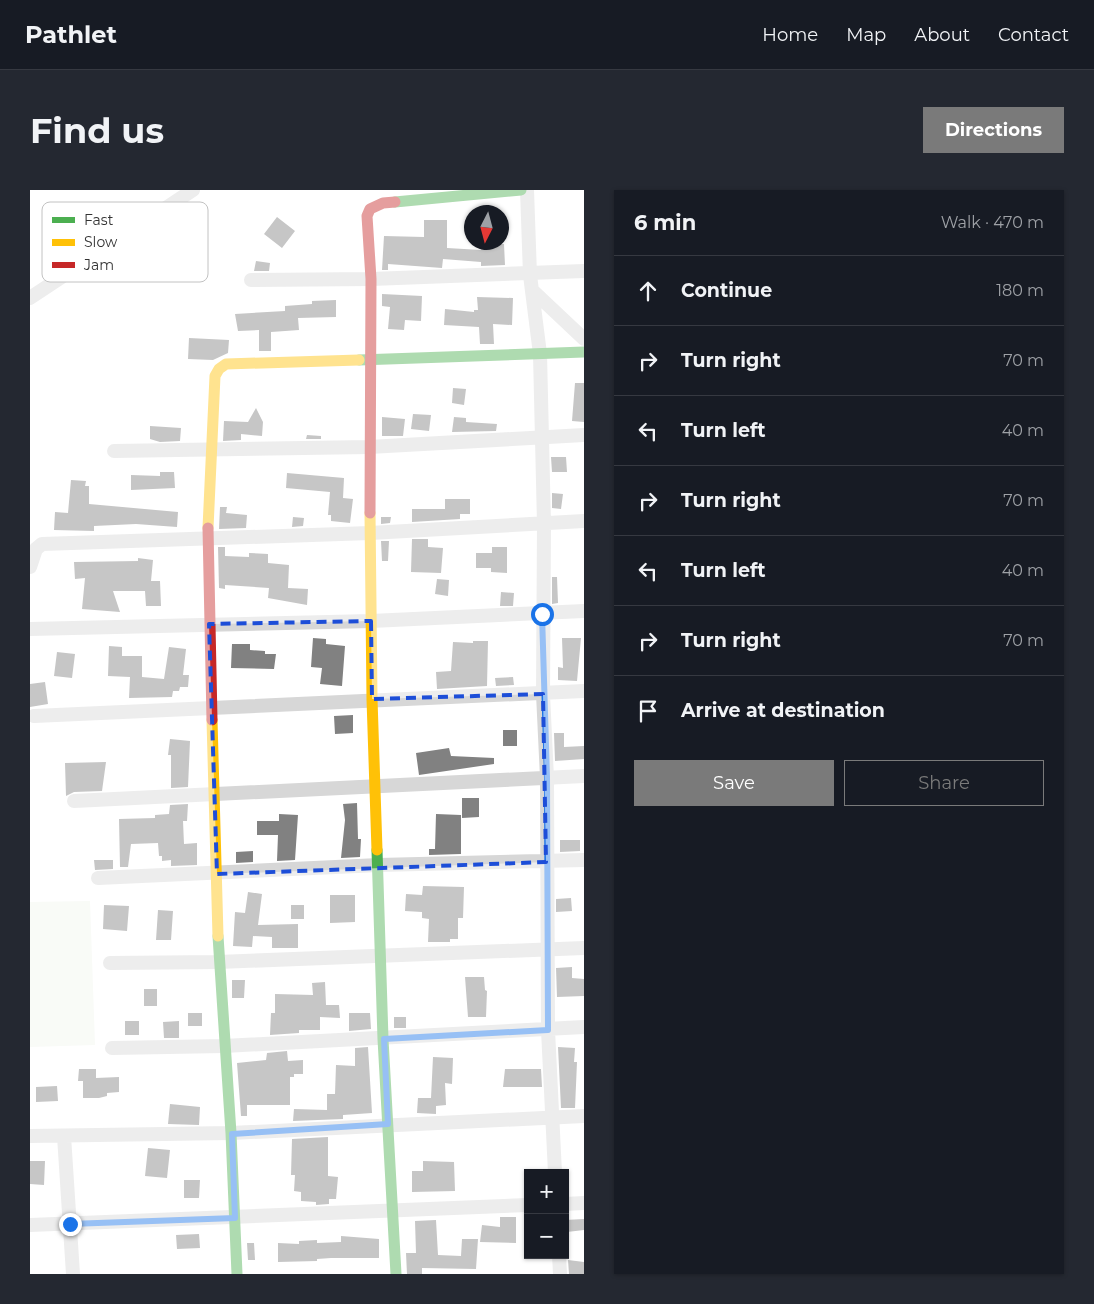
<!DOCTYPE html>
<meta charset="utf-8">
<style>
body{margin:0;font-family:Montserrat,sans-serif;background:#242831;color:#f1f3f6}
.controls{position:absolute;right:15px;bottom:15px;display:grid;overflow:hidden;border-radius:0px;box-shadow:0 1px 4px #0004}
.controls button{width:45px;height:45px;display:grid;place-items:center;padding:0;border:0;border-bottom:1px solid #363941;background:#171b24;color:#f1f3f6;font:25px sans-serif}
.compass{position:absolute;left:434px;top:15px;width:45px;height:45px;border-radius:50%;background:#171b24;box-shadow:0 1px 4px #0004;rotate:186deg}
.stop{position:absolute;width:15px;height:15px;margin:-11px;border:4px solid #1a73e8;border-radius:50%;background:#fff}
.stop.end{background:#1a73e8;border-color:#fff;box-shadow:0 1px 5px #0008}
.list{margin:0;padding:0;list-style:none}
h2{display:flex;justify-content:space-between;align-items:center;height:65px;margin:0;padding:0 20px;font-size:21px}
h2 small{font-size:16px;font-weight:400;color:#9ea1a6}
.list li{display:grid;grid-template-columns:32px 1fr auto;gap:15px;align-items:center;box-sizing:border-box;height:70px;padding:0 20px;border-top:1px solid #363941}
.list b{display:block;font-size:19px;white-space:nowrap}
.list em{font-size:16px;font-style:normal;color:#9ea1a6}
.actions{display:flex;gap:10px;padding:15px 20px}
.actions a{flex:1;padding:11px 0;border:1px solid #7a7a7a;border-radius:0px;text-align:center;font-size:18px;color:#7a7a7a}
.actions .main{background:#7a7a7a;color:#fff}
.icon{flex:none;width:28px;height:28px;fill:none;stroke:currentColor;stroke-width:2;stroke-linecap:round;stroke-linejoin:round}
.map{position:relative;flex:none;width:554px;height:1084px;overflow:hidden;border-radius:0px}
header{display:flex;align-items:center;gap:30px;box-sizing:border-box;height:70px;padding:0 25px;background:#171b24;border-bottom:1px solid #363941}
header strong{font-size:24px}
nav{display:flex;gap:28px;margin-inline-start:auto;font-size:18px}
.intro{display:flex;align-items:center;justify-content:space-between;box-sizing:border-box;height:120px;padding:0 30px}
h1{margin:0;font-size:35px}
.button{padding:12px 22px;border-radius:0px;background:#7a7a7a;color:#fff;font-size:18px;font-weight:700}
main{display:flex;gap:30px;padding:0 30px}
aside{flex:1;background:#171b24;border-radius:0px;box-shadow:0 1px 4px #0004}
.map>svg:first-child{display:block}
.green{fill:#f1f5ed}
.building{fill:#818181}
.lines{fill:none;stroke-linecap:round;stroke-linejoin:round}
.street{stroke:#d7d7d7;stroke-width:14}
.fast{stroke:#4caf50;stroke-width:11}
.slow{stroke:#ffc107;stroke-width:11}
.jam{stroke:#c62828;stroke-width:11}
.route{stroke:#1a73e8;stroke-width:6}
.marked{fill:none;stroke:#1d4ed8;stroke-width:4;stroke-dasharray:10 6;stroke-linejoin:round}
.key{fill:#fff;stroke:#c2c2c2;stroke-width:1}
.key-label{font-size:14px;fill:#333}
</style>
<header>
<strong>Pathlet</strong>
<nav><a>Home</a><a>Map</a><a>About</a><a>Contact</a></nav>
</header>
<div class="intro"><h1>Find us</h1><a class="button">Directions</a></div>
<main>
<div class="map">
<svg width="554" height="1084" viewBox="0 0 554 1084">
<rect width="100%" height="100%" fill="#fff"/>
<!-- green -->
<path class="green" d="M60,711L65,855L0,857V712Z"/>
<!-- building -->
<path class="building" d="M247,27L265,41L252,58L234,44Z
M394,30H417V58L451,60V54H474L475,75L451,76V72L413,69L412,78L358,74V80H352L354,46L394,47Z
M226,71L240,73L239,81H224Z
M352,104L392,106L391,131L375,130L374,140L358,139L360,117L352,116Z
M447,107L483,108L482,135L463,134L464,154H450L449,137L414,135L415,119L444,122V120H448Z
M306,110V127L268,128L269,140L241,142V161H229V140L208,141L205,124L255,121V116L282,114V111Z
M159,148L199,150L198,163L183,170L158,169Z
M545,193H554V232L542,231Z
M423,198L436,199L434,215L422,213Z
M226,218L233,232L232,246L211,244V250L193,251L194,231L218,232Z
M383,224L401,225L399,241L381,239Z
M352,227L375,229L373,246H352Z
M424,227L436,228V232L467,234L466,241L422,242Z
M120,236L151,238L150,251L130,252L120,249Z
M277,245L291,246V249H276Z
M521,267H536L537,282H522Z
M130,282H144L145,298L101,300V285L130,286Z
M257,283L314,288L313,308L323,309L320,333L301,331V325H298L300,302L256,298Z
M41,290L56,291L55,296H59V314L148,322L147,337L106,334L64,336V341L24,340L25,322L38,323Z
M522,303L533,304L531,319L522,318Z
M415,309H440V324H430V329L382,332V319H415Z
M190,317H197L196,323L217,325L216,338L189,339Z
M263,327L274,328L273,336L262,337Z
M351,327H361L360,333L351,334Z
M382,349H398V357L413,358L411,383L381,382Z
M351,351H359L358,371H352Z
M188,357H195V366L219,367V363L238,364V373L259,375L258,398L278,399L277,415L238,408L239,398L195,395V399L189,398Z
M462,357H477V383L461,382V378H446V363H462Z
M108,368L123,370L121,391H130L131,416H116L115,401H83L90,422L52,419L55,388L45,389L44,372L108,371Z
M522,387H527L528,413L522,414Z
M407,389L419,390L418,406L405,404Z
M471,402L484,403L483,416H470Z
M283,448L296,449V454L315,456L312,496L290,494L292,478L281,477Z
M532,448H551L547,491L528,490V477L533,478Z
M443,451H458L457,496L407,499L406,482L421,481L423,452L443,453Z
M202,454H220V460L235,461V464H246L244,479L201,478Z
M79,456L92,457V466H112V487L134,489L139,457L156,459L153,485H159L158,497H150L149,501H143L142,507L99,508L100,487L78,486Z
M27,462L45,464L42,488L24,486Z
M483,487L484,495L466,496L465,488Z
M15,492L18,514L0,517V494Z
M323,525V543L305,544L304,526Z
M473,540H487V556H473Z
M524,543H534V557L554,556V569L525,571Z
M140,549L160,551L158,597L141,598V565H138Z
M419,558L421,566L464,568V574L389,585L386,563Z
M76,572L72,601L44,602L36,606L35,573Z
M432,608H449V627L432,628Z
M327,613L328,649H331L330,667L311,668L315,630L313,614Z
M158,614L157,631H153L154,654L167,653V675L141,676V670L132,671V666H129L128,653L101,654L98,677H90L89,629L125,628V625L139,624L140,615Z
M249,624L268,625L265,670L247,671L248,645H227V631H249Z
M406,624L431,625V664L399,665V659H405Z
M530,650H550V661L530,662Z
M223,661V672L206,673V662Z
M64,670H83V679L65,680Z
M393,696L434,697L433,728H428V749H420V752H398L399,729L392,728V722L375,721L376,704L392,705Z
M218,702L232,704L228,735L268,734V758H242V747L223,746L222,757L203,756L205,722L215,723Z
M300,705H325V732L300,733Z
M541,708L542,721L526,722V709Z
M74,715L99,716L97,741L73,739Z
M261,715H274V729H261Z
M128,720L143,721L141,750H126Z
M542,777V788L554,789V806L527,807L526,778Z
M435,787H454L455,800L457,801L456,827H438Z
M202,790H215L214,808H202Z
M295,792L296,815H309L310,828L290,827V840H269V843L240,845L241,823H245V804L283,805L282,793Z
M114,799H127V816H114Z
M158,823H172V836H158Z
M319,823H340L341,839L319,841Z
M364,827H376V838H364Z
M95,831H109V845H95Z
M149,831V848H134L133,832Z
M338,857L342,923L313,925V929L263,931L264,919L297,920V904H305L306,875L325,876V858Z
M528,857L545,858L544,872H547L545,918H531Z
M257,861L258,871L273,870V884H264V887H260V915H217V926H211L207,873L236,870L237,863Z
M403,867L423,868L422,894L415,893L416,915L406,916V924L387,923L388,908H401Z
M49,879H66V888L89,887V902L77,903V906L69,908H53V891H48Z
M475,879H511L512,897H473Z
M27,896L28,911L6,912V897Z
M140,914L170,917L169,935L138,934Z
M298,947V986L308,987L306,1009H299V1014L286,1015V1012L271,1011V1002L264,1001L265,985H261L262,949Z
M118,958L140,960L137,988L115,986Z
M0,971H15L14,995L0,994Z
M393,971L424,972L425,1001L382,1002V981H393Z
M154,990H170L169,1008H154Z
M470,1027H486V1053L450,1052L452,1035L470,1037Z
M554,1029V1040L537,1042L535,1030Z
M406,1030L408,1065L431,1066L432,1049H448L446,1079L392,1078V1084H377L376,1063H386L385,1031Z
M169,1044L170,1058L147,1059L146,1045Z
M311,1046L349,1049V1068H301L287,1069V1071L248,1072V1053L269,1054V1051L287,1050V1053L311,1052Z
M217,1053H224L225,1070H218Z
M538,1070L554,1072V1084H539Z"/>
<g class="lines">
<!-- street -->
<path class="street" d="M497,0L500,85L510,164L514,334L513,504L517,588L518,840L525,983
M221,90L341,89L554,81
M502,100L554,149
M0,108L163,0
M84,261L339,257L554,245
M0,377L6,359L12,354L340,343L554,331
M0,439L341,431L554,421
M4,526L554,501
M44,611L554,586
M68,688L349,675L554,670
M80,773L188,772L554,758
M82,858L194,856L554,837
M0,946L201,943L554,926
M34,946L43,1084
M535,1014L554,1013
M0,1035L498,1015
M529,1065L530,1084"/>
<!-- fast -->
<path class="fast" d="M365,12L491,0
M329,170L554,162
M347,660L353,849L366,1084
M188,746L201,943L207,1084"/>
<!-- slow -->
<path class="slow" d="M340,323L342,509L347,660
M178,338L185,186L189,179L196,174L329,170
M182,530L188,746"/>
<!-- jam -->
<path class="jam" d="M340,323L341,89L337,26L340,19L353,13L365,12
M178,338L182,530"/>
</g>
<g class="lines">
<!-- route -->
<path class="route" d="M40,1034L205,1028L202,944L358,934L354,849L518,840L517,588L512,424"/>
</g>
<!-- marked area -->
<path d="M0 0H554V1084H0ZM341,431L342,509L513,504L516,672L187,684L179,434Z" fill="#fff" fill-opacity=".55" fill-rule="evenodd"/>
<path class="marked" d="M341,431L342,509L513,504L516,672L187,684L179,434Z"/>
<!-- legend -->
<rect x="12" y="12" width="166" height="80" rx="8" class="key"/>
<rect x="22" y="27" width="23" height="6" fill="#4caf50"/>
<rect x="22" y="49" width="23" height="7" fill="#ffc107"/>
<rect x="22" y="72" width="23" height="6" fill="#c62828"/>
<g class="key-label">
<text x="54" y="35">Fast</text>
<text x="54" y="57">Slow</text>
<text x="54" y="80">Jam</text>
</g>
</svg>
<div class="controls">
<button>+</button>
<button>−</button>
</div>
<svg class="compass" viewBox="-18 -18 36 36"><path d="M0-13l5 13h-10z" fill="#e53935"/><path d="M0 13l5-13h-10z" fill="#9ea1a6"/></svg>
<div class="stop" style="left:512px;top:424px"></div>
<div class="stop end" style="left:40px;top:1034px"></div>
</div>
<aside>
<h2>6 min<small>Walk · 470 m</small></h2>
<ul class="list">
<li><svg class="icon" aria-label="ahead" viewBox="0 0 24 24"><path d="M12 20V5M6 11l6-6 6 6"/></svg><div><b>Continue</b></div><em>180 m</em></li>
<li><svg class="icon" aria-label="right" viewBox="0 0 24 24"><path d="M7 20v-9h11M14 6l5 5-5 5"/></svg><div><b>Turn right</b></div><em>70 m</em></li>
<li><svg class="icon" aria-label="left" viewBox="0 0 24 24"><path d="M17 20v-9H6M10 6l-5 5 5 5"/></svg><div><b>Turn left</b></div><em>40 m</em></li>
<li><svg class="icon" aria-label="right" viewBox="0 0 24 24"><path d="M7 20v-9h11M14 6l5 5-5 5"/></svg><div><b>Turn right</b></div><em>70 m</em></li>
<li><svg class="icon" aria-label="left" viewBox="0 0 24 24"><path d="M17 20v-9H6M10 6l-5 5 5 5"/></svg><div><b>Turn left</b></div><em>40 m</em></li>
<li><svg class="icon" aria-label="right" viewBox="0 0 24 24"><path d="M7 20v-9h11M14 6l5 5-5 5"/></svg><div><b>Turn right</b></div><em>70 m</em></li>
<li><svg class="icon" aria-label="arrive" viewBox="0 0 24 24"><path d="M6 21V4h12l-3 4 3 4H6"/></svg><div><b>Arrive at destination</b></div></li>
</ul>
<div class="actions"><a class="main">Save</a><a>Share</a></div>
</aside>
</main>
